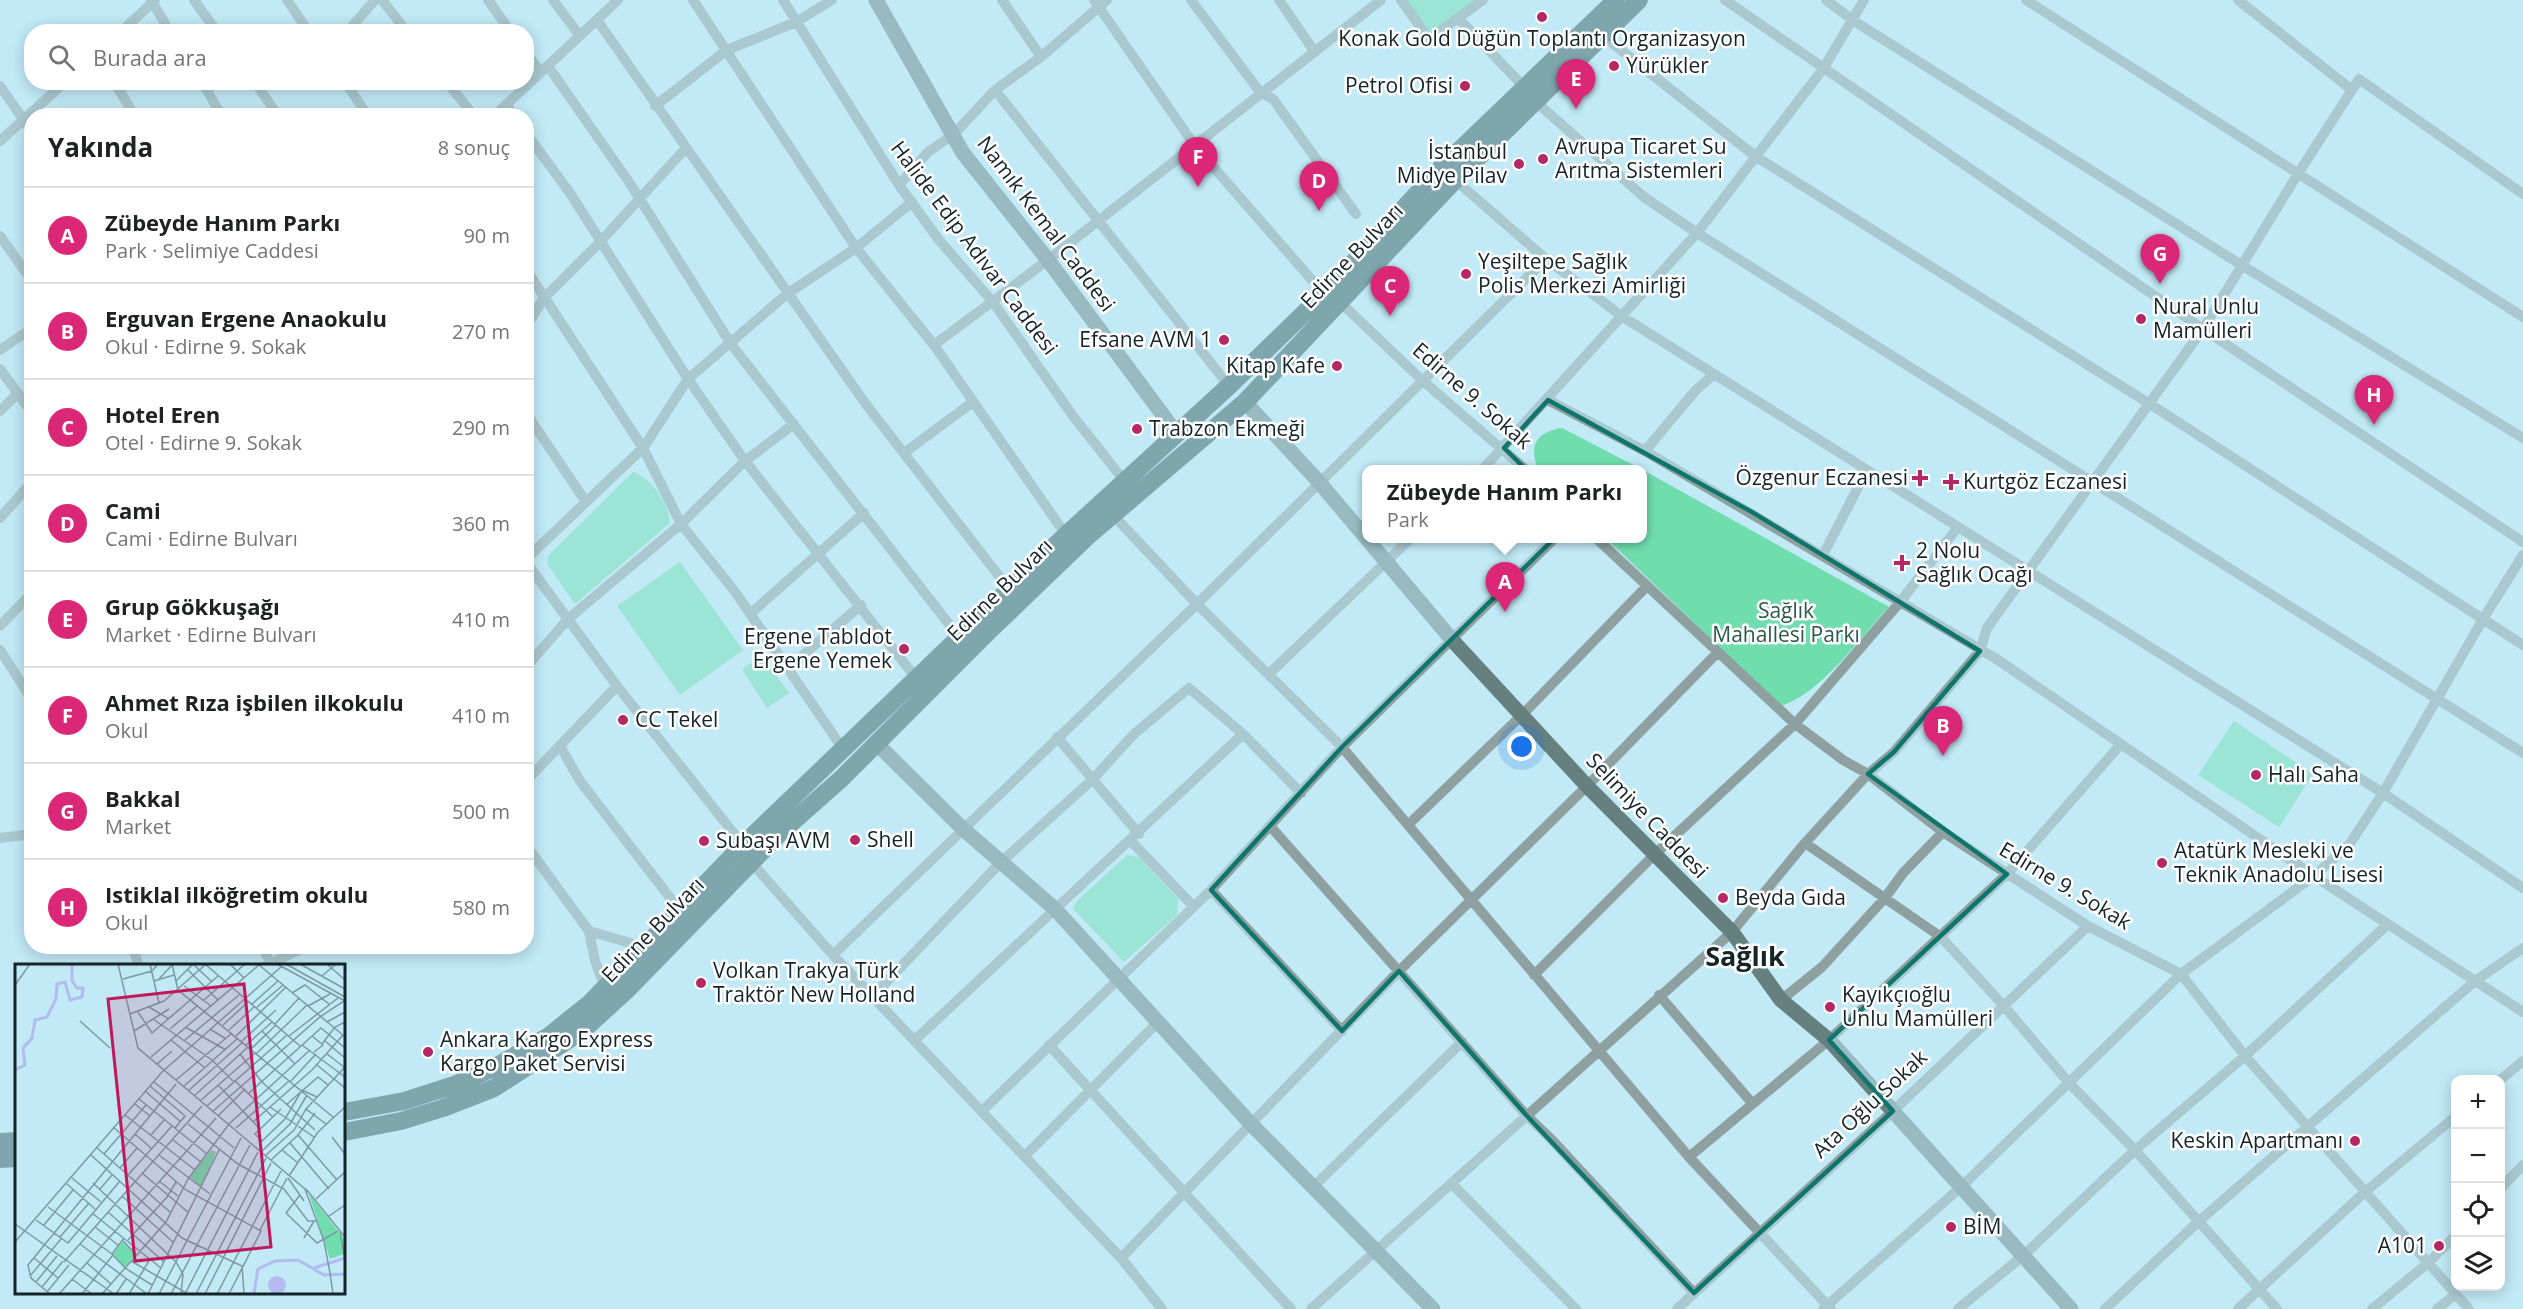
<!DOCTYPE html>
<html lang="tr">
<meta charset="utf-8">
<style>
body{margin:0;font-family:"Open Sans",sans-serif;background:#f6f6f6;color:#202124}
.controls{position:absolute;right:18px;bottom:18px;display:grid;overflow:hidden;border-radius:12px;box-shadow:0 3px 15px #0003}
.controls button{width:54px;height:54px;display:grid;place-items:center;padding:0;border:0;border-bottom:2px solid #e0e0e0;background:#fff;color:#202124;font:30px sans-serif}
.you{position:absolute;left:1522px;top:747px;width:21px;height:21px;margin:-15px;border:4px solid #fff;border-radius:50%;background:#1a73e8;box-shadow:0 0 0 9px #1a73e833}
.badge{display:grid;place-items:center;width:39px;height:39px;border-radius:50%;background:#db2777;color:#fff;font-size:20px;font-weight:700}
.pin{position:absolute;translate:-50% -50px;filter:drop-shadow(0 2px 3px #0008)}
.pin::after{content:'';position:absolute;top:32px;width:21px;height:18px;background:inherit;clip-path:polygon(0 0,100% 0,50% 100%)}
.popup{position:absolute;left:1362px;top:465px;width:285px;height:78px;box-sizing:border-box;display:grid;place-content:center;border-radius:12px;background:#fff;filter:drop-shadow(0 2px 4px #0005);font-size:20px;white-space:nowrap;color:#757577}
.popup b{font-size:22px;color:#202124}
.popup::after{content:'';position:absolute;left:50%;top:100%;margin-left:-12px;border:12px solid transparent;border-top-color:#fff}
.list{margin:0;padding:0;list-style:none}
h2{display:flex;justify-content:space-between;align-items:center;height:78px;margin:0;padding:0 24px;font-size:26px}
h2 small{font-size:20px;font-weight:400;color:#757577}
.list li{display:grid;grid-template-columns:39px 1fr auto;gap:18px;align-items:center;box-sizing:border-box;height:96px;padding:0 24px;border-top:2px solid #e0e0e0}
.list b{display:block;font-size:22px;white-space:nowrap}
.list p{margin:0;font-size:20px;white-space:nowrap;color:#757577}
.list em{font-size:20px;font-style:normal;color:#757577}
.icon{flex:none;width:33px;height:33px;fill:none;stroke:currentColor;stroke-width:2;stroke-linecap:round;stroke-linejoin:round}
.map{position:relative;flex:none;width:2523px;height:1309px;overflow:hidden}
.search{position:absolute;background:#fff;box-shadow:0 3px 15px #0003;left:24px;top:24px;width:510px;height:66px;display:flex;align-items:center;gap:15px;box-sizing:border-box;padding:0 21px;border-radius:24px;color:#757577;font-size:22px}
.panel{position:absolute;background:#fff;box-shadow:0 3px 15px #0003;left:24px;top:108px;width:510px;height:846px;border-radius:24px}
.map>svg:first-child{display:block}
.green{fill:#6fddae}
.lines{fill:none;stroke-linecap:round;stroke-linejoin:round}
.street{stroke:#8ea09f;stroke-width:10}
.secondary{stroke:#66807f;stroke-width:15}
.highway{stroke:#2f5654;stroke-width:18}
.marked{fill:none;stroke:#0f766e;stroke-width:4.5;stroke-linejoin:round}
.poi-dot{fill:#b32865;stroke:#fff;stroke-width:2}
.labels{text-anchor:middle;stroke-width:5;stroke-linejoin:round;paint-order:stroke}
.poi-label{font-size:21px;fill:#152429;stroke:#fff;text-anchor:start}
.street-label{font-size:21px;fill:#152429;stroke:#fff}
.park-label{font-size:21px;fill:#2b5945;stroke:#fff}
.district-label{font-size:27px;font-weight:bold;fill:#152429;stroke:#fff}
.inset-river{fill:none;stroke:#b2bcf0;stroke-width:3}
.inset-road{fill:none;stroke:#7c9aa4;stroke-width:1.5}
.view{fill:#c2185b;fill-opacity:0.15;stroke:#c2185b;stroke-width:3}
.inset-edge{fill:none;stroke:#152429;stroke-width:3}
</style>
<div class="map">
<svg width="2523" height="1309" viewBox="0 0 2523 1309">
<rect width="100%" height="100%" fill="#c1e9f6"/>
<!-- green -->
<path class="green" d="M1405,0H1476L1432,37Z
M1562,428L1641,469H1538C1528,445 1537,432 1562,428Z
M1643,470L1889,607C1860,638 1821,693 1781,706L1607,539L1643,538Z
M633,472C652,478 668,503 670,523L575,604L547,564L548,556Z
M680,562L743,650L680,695L617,606Z
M762,656L789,693L767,708L742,669Z
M2234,721L2313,774L2279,827L2198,775Z
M1127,855L1139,857L1178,899L1177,915L1124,962L1073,909L1077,901Z"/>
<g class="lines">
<!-- street -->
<path class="street" d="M151,0L170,32
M194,0L217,32
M287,0L309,32
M382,0L407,32
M488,0L511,32
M553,0L580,36
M693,0L856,248L934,345L1066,535
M783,0L899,185L939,240L993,302L1073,416L1125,482
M1002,0L1041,57
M1094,0L1195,146L1312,280L1341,303L1422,380L1526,470
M1191,0L1260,92L1273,99L1356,214
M1279,0L1314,51
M1401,0L1429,39L1483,0
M1725,0L2203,329L2523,542
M1826,0L1854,21L2243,266L2523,438
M2026,0L2523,317
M2238,0L2352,90
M1458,18L1524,87
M597,20L865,403L1009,589
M121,32L155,0
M347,32L375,0
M1602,35L1755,156L2150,404L2523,645
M526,53L541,72
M548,66L631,185L731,344L959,637
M114,82L135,116
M202,82L222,116
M255,82L278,116
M345,82L368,116
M447,82L474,116
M0,86L32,132
M995,90L1229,386
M1536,102L1644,197L1697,233L2523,753
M506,104L514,116
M655,106L727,50L796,22L832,0
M494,116L618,0
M526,133L570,193L688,379L745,461L916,678
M0,141L65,82
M1455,180L1546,259L1623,317L2383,793L2523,888
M899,185L928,152L954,134L995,90L1041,57L1107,0
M0,236L32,281
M526,269L643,448L681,524L736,593L843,749
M526,327L544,298L601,241L685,149
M934,345L1048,260L1381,0
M0,350L32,328
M0,369L32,413
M1548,400L1645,451L1995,658L2314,876L2523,1012
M0,411L18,393
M526,413L586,502
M1645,451L1695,391L1714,374
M904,453L973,402
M1482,470L1697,233L1823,69L1864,0
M1112,514L1197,604L1342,747L1689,1157L1831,1309
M0,518L32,482
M1596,538L1795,724L1843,760L1868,774L1943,832L2088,926L2181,974L2245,1056L2469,1309
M1823,555L1867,470
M526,559L643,448L688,379L787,294L856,248L912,202
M526,562L617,686L743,845L751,862L833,955L1121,1258L1162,1309
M750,614L864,513
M0,626L32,593
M0,650L32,700
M526,667L568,619L681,524L745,461L794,424
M787,669L861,605
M1270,673L1411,538
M1057,737L1139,834
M560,746L580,781L681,912
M526,781L617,686
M1409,824L1523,714L1646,587
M1271,827L1526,1115L1551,1139L1694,1293
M0,838L32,834
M1130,840L1193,906
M1805,843L1941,937L2003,1005L2070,1084L2135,1150L2277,1309
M526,845L589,931L595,961L605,987
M1211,890L1342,1031
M589,931L644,947
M132,946L139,966
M262,946L272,966
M833,955L1197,604L1546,259
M266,966L306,946
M1534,975L1654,855L1795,724L1901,601L1958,527
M874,995L1001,862L1092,780L1134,734L1189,688L1243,734L1301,793
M1659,995L1752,1103
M1781,1000L1822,967L1885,898L1903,873L1943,832
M915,1040L1243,734
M1049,1045L1291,1309
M2500,1080L2523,1061
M983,1110L1211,890L1342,747L1555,538
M1025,1156L1159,1021
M1689,1157L1829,1040L2007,874L2121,744
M1451,1183L1576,1309
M1313,1187L1462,1042
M2500,1189L2523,1165
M1121,1258L1399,971L1587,786L1718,652
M1311,1309L1732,932L1805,843L1868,774L1894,752L1980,651L1987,628L2203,329L2299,172L2359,79L2523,194
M1677,1309L1893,1111L2088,926
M1823,1309L1961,1187L2181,974L2314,876L2349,845L2383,793L2483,619L2523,555
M1958,1309L2023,1256L2135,1150L2245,1056L2388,924
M2105,1309L2198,1222L2475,981L2523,948
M2238,1309L2365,1192L2456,1116
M2372,1309L2428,1263L2456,1235
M2437,1309L2456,1294"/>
<!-- secondary -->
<path class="secondary" d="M876,0L963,153L1048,260L1177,434
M1245,402L1319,482L1453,641L1587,786L1732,932L1781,1000L1829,1040L2071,1309
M876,743L962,828L1055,909L1251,1124L1433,1309"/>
<!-- highway -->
<path class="highway" d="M344,1112L404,1101L457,1084L497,1066L549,1036L590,1003L743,845L1066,535L1229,386L1327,291L1441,168L1616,0
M344,1132L401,1121L443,1108L494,1088L582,1031L628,989L780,833L842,778L988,632L1088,536L1245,402L1455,180L1639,0
M0,1142L16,1141
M0,1159L16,1158"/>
</g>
<!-- marked area -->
<path d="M0 0H2523V1309H0ZM1548,400L1752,512L1980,651L1894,752L1868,774L2007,874L1829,1040L1893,1111L1694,1293L1526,1115L1399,971L1342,1031L1211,890L1342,747L1575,518L1504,448Z" fill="#c1e9f6" fill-opacity=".55" fill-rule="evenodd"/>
<path class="marked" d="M1548,400L1752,512L1980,651L1894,752L1868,774L2007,874L1829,1040L1893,1111L1694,1293L1526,1115L1399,971L1342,1031L1211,890L1342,747L1575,518L1504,448Z"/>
<!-- markers -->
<g class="poi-dot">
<circle cx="1542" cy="17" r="6"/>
<circle cx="1614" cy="66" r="6"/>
<circle cx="1465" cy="86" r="6"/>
<circle cx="1543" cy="159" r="6"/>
<circle cx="1519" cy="164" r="6"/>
<circle cx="1466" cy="274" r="6"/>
<circle cx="2141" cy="319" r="6"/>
<circle cx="1224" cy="340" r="6"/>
<circle cx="1337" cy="366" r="6"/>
<circle cx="1137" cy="429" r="6"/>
<path d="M1917 469h6v6h6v6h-6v6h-6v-6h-6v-6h6z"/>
<path d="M1948 473h6v6h6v6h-6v6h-6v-6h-6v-6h6z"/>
<path d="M1899 554h6v6h6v6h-6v6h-6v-6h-6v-6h6z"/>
<circle cx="904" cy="649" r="6"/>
<circle cx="623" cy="720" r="6"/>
<circle cx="2256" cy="775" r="6"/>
<circle cx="855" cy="840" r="6"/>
<circle cx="704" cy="841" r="6"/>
<circle cx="2162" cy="863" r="6"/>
<circle cx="1723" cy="898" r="6"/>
<circle cx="701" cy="983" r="6"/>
<circle cx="1830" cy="1007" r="6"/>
<circle cx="428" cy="1052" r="6"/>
<circle cx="2355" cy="1141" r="6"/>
<circle cx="1951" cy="1227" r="6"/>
<circle cx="2439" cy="1246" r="6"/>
</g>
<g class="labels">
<!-- poi labels -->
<g class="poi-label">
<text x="1542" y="46" text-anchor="middle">Konak Gold Düğün Toplantı Organizasyon</text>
<text x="1626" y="73">Yürükler</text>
<text x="1453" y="93" text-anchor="end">Petrol Ofisi</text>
<text x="1555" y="154">Avrupa Ticaret Su<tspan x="1555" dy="24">Arıtma Sistemleri</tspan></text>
<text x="1507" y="159" text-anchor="end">İstanbul<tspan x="1507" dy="24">Midye Pilav</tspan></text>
<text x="1478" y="269">Yeşiltepe Sağlık<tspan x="1478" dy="24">Polis Merkezi Amirliği</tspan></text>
<text x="2153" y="314">Nural Unlu<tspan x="2153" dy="24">Mamülleri</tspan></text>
<text x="1212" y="347" text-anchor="end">Efsane AVM 1</text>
<text x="1325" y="373" text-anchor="end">Kitap Kafe</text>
<text x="1149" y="436">Trabzon Ekmeği</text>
<text x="1908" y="485" text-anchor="end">Özgenur Eczanesi</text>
<text x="1963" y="489">Kurtgöz Eczanesi</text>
<text x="1916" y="558">2 Nolu<tspan x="1916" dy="24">Sağlık Ocağı</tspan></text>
<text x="892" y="644" text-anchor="end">Ergene Tabldot<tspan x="892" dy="24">Ergene Yemek</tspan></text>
<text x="635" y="727">CC Tekel</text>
<text x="2268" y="782">Halı Saha</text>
<text x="867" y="847">Shell</text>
<text x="716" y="848">Subaşı AVM</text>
<text x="2174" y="858">Atatürk Mesleki ve<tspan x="2174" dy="24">Teknik Anadolu Lisesi</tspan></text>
<text x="1735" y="905">Beyda Gıda</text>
<text x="713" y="978">Volkan Trakya Türk<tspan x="713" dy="24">Traktör New Holland</tspan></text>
<text x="1842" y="1002">Kayıkçıoğlu<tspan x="1842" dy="24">Unlu Mamülleri</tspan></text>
<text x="440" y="1047">Ankara Kargo Express<tspan x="440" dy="24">Kargo Paket Servisi</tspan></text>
<text x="2343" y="1148" text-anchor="end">Keskin Apartmanı</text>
<text x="1963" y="1234">BİM</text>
<text x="2427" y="1253" text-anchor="end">A101</text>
</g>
<!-- street labels -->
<g class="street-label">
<text transform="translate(1046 224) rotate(53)" y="7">Namık Kemal Caddesi</text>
<text transform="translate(974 248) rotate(53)" y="7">Halide Edip Adıvar Caddesi</text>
<text transform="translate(1352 256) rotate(-46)" y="7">Edirne Bulvarı</text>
<text transform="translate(1472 396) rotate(41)" y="7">Edirne 9. Sokak</text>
<text transform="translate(1000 590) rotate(-44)" y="7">Edirne Bulvarı</text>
<text transform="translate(1647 816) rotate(46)" y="7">Selimiye Caddesi</text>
<text transform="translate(2065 886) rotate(31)" y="7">Edirne 9. Sokak</text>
<text transform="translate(653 930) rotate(-46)" y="7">Edirne Bulvarı</text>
<text transform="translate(1870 1104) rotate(-43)" y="7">Ata Oğlu Sokak</text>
</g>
<!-- park labels -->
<g class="park-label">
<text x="1786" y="618">Sağlık<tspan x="1786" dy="24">Mahallesi Parkı</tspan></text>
</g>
<!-- district labels -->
<g class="district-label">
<text x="1745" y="966">Sağlık</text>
</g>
</g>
<!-- overview -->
<g transform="translate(15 964)">
<rect width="330" height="330" fill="#c1e9f6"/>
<path d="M196,186L201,188L186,224L175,213ZM294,230L330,276L329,290L315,295ZM108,277L120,290L110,304L98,290Z" fill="#6fddae"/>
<path d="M253 321a9 9 0 1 1 18 0a9 9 0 1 1-18 0Z" fill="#b2bcf0"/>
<path class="inset-river" d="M0,106L10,101L8,84L17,74L20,56L32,53L41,35L42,20L50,18L55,36L67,33L68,24H62L57,17V0M299,304L330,294M239,330L243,305L260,297L283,296L309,311L330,310"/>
<path class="inset-road" d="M103,0L123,84L290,225L309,277L315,309M135,0L144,39M157,0L163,26L318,153M178,0L197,18M190,0L285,82M215,0L229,14M243,0L329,72M262,0L330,37M271,0L330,33M285,0L330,25M312,0L330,16M173,6L203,36M307,12L321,0M108,15L137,7L143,0M144,15L157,1M139,17L159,11M161,17L178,0M0,21L15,0M169,22L196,42M277,29L290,21L314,40M189,36L230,0M236,41L263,17M293,42L315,30M134,43L154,55M241,44L268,21M123,48L137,69L203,12M115,50L149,37L191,0M138,55L197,96L218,117M65,57L95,84M312,58L330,48M260,60L284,34M208,61L233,38M170,63L211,86M155,65L182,42M195,65L211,75M214,66L239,43M119,67L154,45M247,67L280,100M221,72L271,23M274,72L323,34M297,72L308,81L299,88M156,76L190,104M170,76L224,31M227,77L261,46M310,77L330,94M307,80L320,63L330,58M231,81L257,58M287,81L330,113M236,85L261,61M225,90L247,118L300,166M241,90L292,41M312,90L329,103M136,93L245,0M142,100L157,87M302,101L330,124M161,116L217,69M219,116L258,153M139,118L219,184M275,118L301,90M203,121L245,165M135,122L170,152L160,164M168,123L223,74M130,127L166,158M173,127L228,78M234,129L306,64L330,84M179,132L233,83M124,135L192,190M185,137L240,89M120,140L135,152M271,141L303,113L313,121M192,142L272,71M255,143L299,173M266,145L240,170L247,177L270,155L287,126L302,133M291,145L311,160M197,148L306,52L329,37M110,151L180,206M203,152L230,125M238,158L297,106L328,71M173,160L223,200L269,225L293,257H301M98,163L171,226L246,267L214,330M221,164L274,117M120,170L136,184M136,171L149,156M283,171L322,216M317,173L330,190M158,176L186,198M275,179L314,225M81,183L155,248M267,186L283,199M246,188L275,160L292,131M89,190L131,141M76,191L167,274L227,302L229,330M144,191L195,230M251,191L279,166L291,145L330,103M256,196L283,171L300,149M105,204L122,184M127,209L174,249M113,211L157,162M274,212L303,168L330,143M57,214L86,238M273,214L289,237M144,217L163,232M78,219L161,298L168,310L166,330M52,220L80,245M85,225L97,211M291,225L330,273M285,231L271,249L302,279L323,267M107,232L159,279M301,235L330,208M33,243L97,290L110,304L137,321M93,248L149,298M77,249L146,304M314,252L330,241M21,256L53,279L105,217M0,260L99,330M29,261L58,226M80,263L103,281M245,266L272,214M325,267L330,297M45,273L74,239M289,274L299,257M107,276L121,290M113,276L152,233L161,218M0,278L147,108L266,3M65,280L132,330M97,290L109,274M19,294L43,314M116,297L173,330M49,298L187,142M72,299L96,320M315,309L318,330M15,312L46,275M57,315L77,330M21,318L42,292M27,323L48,297M32,328L54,301M35,330L16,314L13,301L161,120M44,330L201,154M67,330L98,291M87,330L151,258L173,215L214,160L295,86M101,330L111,315M114,330L135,295M133,330L204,186M144,330L226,174M156,330L235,181M170,330L243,188M181,330L251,194M190,330L256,199M202,330L266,207"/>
<path class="view" d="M229,20L256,283L120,297L93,35Z"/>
<rect width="330" height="330" class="inset-edge"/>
</g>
</svg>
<div class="controls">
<button>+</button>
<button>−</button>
<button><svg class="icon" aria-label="locate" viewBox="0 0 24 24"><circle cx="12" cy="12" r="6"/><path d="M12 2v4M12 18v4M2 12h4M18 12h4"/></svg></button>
<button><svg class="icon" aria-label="layers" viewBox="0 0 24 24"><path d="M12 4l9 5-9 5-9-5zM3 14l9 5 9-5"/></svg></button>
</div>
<div class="you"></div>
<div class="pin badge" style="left:1505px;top:612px">A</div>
<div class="popup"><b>Zübeyde Hanım Parkı</b>Park</div>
<div class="pin badge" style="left:1943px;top:756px">B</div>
<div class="pin badge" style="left:1390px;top:316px">C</div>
<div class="pin badge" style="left:1319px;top:211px">D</div>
<div class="pin badge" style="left:1576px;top:109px">E</div>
<div class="pin badge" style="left:1198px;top:187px">F</div>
<div class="pin badge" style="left:2160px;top:284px">G</div>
<div class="pin badge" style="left:2374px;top:425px">H</div>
<div class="search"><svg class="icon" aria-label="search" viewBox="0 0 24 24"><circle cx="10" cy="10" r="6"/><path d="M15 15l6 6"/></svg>Burada ara</div>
<section class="panel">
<h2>Yakında<small>8 sonuç</small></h2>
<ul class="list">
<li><span class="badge">A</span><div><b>Zübeyde Hanım Parkı</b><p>Park · Selimiye Caddesi</p></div><em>90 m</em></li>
<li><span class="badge">B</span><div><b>Erguvan Ergene Anaokulu</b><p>Okul · Edirne 9. Sokak</p></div><em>270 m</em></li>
<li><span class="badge">C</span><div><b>Hotel Eren</b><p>Otel · Edirne 9. Sokak</p></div><em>290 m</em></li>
<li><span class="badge">D</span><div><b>Cami</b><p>Cami · Edirne Bulvarı</p></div><em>360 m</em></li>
<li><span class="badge">E</span><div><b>Grup Gökkuşağı</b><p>Market · Edirne Bulvarı</p></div><em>410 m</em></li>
<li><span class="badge">F</span><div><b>Ahmet Rıza işbilen ilkokulu</b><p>Okul</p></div><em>410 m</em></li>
<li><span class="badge">G</span><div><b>Bakkal</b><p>Market</p></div><em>500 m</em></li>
<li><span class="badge">H</span><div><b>Istiklal ilköğretim okulu</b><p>Okul</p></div><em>580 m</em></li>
</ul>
</section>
</div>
